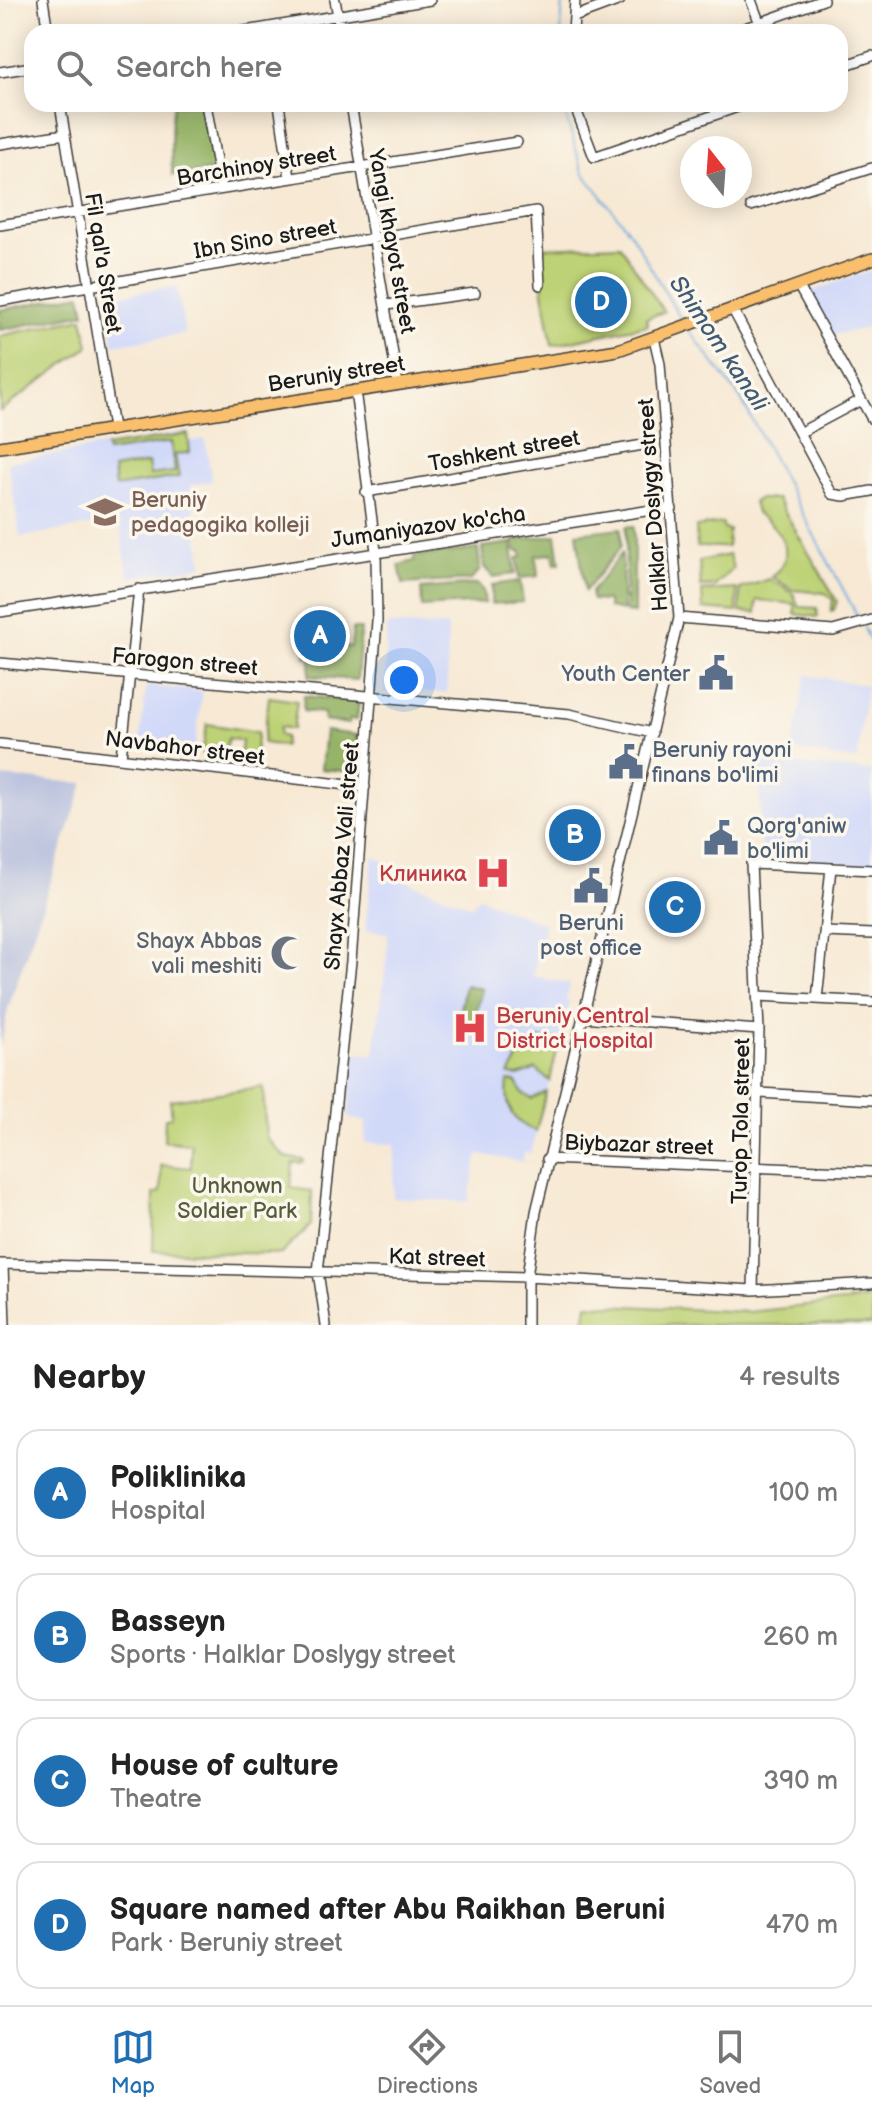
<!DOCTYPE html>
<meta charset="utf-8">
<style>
body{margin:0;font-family:"Balsamiq Sans",sans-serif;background:#f2f2f2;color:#222}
.compass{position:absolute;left:680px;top:136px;width:72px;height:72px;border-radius:50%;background:#fff;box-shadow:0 4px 20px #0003;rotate:343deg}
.you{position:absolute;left:404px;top:680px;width:28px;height:28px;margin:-20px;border:6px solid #fff;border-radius:50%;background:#1a73e8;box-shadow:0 0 0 12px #1a73e833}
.badge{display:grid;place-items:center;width:52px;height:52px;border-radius:50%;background:#1f6fb2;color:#fff;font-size:26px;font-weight:700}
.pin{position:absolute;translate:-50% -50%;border:4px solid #fff;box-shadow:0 2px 8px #0006}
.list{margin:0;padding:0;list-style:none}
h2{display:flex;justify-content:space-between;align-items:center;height:104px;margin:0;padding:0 32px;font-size:34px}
h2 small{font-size:26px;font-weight:400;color:#767676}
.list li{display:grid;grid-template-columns:52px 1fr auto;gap:24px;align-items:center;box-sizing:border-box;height:128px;margin:0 16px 16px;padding:0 16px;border:2px solid #e0e0e0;border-radius:24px}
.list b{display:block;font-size:30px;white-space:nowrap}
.list p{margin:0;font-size:26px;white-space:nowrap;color:#767676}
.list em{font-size:26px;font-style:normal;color:#767676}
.icon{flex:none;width:44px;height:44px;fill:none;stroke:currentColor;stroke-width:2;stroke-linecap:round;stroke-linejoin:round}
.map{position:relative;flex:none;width:872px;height:1325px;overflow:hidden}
.search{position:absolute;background:#fff;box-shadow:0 4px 20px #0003;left:24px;right:24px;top:24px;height:88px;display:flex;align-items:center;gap:20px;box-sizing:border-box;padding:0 28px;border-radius:24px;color:#767676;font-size:30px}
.sheet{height:680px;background:#fff}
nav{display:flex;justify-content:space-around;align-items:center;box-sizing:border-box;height:112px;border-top:2px solid #e0e0e0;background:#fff;font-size:22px;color:#767676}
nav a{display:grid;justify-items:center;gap:4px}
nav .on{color:#1f6fb2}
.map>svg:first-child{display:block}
.built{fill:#d1d9f9}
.industrial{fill:#bbc3de}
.green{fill:#bdd276;stroke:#6c7749;stroke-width:2}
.forest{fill:#96b467;stroke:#596842;stroke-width:2}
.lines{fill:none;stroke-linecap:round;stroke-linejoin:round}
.stream{stroke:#6ca8dd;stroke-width:2}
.minor-casing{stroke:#3d3b38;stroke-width:12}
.major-casing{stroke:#3d3b38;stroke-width:14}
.minor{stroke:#fff;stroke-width:9}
.major{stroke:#f9bf6d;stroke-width:11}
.labels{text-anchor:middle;stroke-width:7;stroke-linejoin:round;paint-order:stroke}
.street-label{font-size:22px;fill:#1c1c1c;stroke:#fbf7ec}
.education-label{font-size:22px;fill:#785e54;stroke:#fbf7ec;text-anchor:start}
.service-label{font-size:22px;fill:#4e5e75;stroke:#fbf7ec;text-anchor:start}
.health-label{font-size:22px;fill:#be3a42;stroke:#fbf7ec;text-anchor:end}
.worship-label{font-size:22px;fill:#5b616d;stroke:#fbf7ec;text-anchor:end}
.park-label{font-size:22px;fill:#545c3c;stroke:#fbf7ec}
.water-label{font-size:24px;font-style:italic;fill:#405b73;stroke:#fbf7ec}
</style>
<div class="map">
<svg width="872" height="1325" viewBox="0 0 872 1325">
<rect width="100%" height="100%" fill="#fbf7ec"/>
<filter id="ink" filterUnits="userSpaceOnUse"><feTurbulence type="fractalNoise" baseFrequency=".0125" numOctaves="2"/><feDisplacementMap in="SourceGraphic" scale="16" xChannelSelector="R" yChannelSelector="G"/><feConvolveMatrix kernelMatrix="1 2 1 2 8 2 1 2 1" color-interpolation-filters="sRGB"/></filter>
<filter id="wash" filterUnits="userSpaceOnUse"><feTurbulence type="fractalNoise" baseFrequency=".006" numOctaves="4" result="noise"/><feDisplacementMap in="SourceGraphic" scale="32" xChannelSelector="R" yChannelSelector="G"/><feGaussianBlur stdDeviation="1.8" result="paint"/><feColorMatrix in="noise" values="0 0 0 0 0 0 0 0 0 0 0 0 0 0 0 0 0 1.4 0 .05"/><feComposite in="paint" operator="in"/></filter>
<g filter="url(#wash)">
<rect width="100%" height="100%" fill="#f7e9d4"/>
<!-- built -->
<path class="built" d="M872,270V327L833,335L807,293Z
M177,286L185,334L113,345L107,297Z
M188,432L190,441L205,439L212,481L190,485L203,566L129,578L119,521L20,537L8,462Z
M387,625L448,626L447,693L385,692Z
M806,675L867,685L857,761L792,750Z
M146,686L202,691L195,751L139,747Z
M759,761L872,771V866L761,855Z
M373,856L391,864L392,876L472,906L478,897L545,924L533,976L570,984L566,1000L570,1002L531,1153L525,1152L522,1162L478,1154L468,1202L393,1198L395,1144L365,1143L366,1122L348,1118L354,1054H374L386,966L388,933L365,931Z"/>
<!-- industrial -->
<path class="industrial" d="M0,777L84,783L8,1009L0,1047Z"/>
<!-- green -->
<path class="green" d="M620,245L664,312L646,318L648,325L552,345L543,292L540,248Z
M83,318L89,346L0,411V336Z
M188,434L190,452L175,455L179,477L115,487L113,469L148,463L150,475L175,472L171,442L107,452L106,447Z
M759,499H777L837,601L834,610L831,611L833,600L825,593L793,590L772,577C800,554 779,527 756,513L753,502Z
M722,523L724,529L729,530L727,547H697L696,527Z
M729,555L733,568L715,586L701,587L699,561Z
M769,579L793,593L799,607L817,608L818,617L795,614V604L757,600L756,613L740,612V589Z
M737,589V612L703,609L702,591Z
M269,697L297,701L293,729L280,727L279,735L285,737L284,746L263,743Z
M207,724L258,732L254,760L240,758L242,741L228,738L224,758L202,754Z
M541,1039L559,1040L550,1081L536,1069L519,1076L509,1075L526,1045Z
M508,1081L517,1082L522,1093L532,1099L546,1092L536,1131C511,1123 505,1106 508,1081Z
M263,1087L266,1137L285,1157L304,1160L303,1163H293L291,1188L312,1191L311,1225L281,1254L153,1251L154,1194L161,1192V1165L191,1168V1144L164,1141L165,1118L172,1117L170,1100Z
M872,1299V1325H584L587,1304L748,1312Z"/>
<!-- forest -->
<path class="forest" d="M174,104H203L214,170L172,175C172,157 169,123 174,104Z
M81,294L85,313L0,330V310Z
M634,526V613L626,612V527Z
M621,528V547L585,591L577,533Z
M556,535L560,563L555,564L553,553L536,556L538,576L519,578L517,558L522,557L521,551H516L514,540Z
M512,543L515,574L493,577L484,567L482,547Z
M478,549L480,570L471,580L403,584L399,565L414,561L415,556Z
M622,553L623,611L608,608V601L592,600L591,592Z
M520,581L523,602L491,604L492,585Z
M477,584L483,591L485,603L422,607L421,589Z
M309,627H312L311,650L329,652L331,631L339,632L338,646L351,647L353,629H361L357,680L309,676L311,658L306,657Z
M304,696L359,701L357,720L350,719L349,724L324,721V713L303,711Z
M325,731L357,735L353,772L321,769Z
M465,985L482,989L472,1028L458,1020Z"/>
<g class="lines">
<!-- stream -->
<path class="stream" d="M561,32L563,0
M562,104L583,172L631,234L682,321
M688,329L741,399L859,619
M864,628L872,645"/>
</g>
</g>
<g filter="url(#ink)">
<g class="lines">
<!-- minor casing -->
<g class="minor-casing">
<path id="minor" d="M43,0L48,32
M335,0L341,32
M751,0L763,32
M574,17L620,0
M239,32L430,0
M573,32L575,0
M734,32L823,0
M840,67L872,56
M0,72L32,67
M60,104L113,428
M206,104L221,189
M279,104L290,178
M351,104L398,384
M574,104L594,157L746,104
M0,144L65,134
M751,206L872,168
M0,225L517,142
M798,285L872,419
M0,301L536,211L540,285
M387,305L475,293
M732,308L832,494L844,496L872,491
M799,433L861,400
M366,492L649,444
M0,612L658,509H672
M679,618L833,631L872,620
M0,663L569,714L652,733
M0,744L365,787
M121,757L139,589
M825,932L872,934
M758,996L872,1002
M817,999L831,868
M582,1017L759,1030
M760,1093L872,1100
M547,1159L872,1172
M0,1264L527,1277L753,1290L872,1283
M3,1265L5,1325
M753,1290L759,1030L751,864L872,870
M326,1325L318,1272L351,961L377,621L376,551L355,390
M527,1325V1277L536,1212L679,618L660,364L654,338"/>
</g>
<!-- major casing -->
<g class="major-casing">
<path id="major" d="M0,447L618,350L872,259"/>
</g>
<!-- minor -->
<use href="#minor" class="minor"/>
<!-- major -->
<use href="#major" class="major"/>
</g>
</g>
<!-- icons -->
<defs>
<g id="university-bare" transform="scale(2.76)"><path d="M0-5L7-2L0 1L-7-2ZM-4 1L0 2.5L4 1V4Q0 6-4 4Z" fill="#8d6e63" stroke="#fbf7ec" stroke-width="2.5" paint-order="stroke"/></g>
<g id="civic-bare" transform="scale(2.76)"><path d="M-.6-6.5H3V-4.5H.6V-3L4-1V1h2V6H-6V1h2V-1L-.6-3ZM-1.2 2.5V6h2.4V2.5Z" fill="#5c6f8a" stroke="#fbf7ec" stroke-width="2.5" paint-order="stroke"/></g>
<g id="hospital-bare" transform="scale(2.76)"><path d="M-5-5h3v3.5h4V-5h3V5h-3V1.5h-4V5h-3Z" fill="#e0444e" stroke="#fbf7ec" stroke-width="2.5" paint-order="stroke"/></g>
<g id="mosque-bare" transform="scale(2.76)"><path d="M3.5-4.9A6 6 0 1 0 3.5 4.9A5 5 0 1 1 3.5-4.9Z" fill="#6b7280" stroke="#fbf7ec" stroke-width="2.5" paint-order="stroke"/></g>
</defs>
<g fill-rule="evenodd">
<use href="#university-bare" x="105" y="512"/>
<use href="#civic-bare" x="716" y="673"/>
<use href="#civic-bare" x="626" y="762"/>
<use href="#civic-bare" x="721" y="838"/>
<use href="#hospital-bare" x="493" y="873"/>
<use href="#civic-bare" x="591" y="886"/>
<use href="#mosque-bare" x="288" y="953"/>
<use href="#hospital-bare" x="470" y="1028"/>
</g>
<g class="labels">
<!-- street labels -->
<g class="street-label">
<text transform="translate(256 165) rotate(-9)" y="8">Barchinoy street</text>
<text transform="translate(265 238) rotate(-10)" y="8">Ibn Sino street</text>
<text transform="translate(393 241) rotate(80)" y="8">Yangi khayot street</text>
<text transform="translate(104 263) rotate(81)" y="8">Fil qal'a Street</text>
<text transform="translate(336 373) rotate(-9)" y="8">Beruniy street</text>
<text transform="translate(504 450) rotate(-10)" y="8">Toshkent street</text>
<text transform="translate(652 505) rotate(-94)" y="8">Halklar Doslygy street</text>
<text transform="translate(428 526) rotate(-8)" y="8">Jumaniyazov ko'cha</text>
<text transform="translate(185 661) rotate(5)" y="8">Farogon street</text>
<text transform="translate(185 747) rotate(7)" y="8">Navbahor street</text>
<text transform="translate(341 856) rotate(-85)" y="8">Shayx Abbaz Vali street</text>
<text transform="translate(740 1121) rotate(-89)" y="8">Turop Tola street</text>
<text transform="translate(639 1144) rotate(2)" y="8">Biybazar street</text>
<text transform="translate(437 1257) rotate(2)" y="8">Kat street</text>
</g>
<!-- education labels -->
<g class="education-label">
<text x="131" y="507">Beruniy<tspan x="131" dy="25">pedagogika kolleji</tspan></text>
</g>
<!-- service labels -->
<g class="service-label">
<text x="690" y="681" text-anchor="end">Youth Center</text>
<text x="652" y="757">Beruniy rayoni<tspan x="652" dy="25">finans bo'limi</tspan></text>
<text x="747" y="833">Qorg'aniw<tspan x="747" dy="25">bo'limi</tspan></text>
<text x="591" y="930" text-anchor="middle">Beruni<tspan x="591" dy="25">post office</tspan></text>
</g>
<!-- health labels -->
<g class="health-label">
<text x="467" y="881">Клиника</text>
<text x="496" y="1023" text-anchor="start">Beruniy Central<tspan x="496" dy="25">District Hospital</tspan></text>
</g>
<!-- worship labels -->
<g class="worship-label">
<text x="262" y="948">Shayx Abbas<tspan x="262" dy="25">vali meshiti</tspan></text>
</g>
<!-- park labels -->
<g class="park-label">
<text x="237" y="1193">Unknown<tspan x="237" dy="25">Soldier Park</tspan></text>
</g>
<!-- water labels -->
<g class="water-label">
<text transform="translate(719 343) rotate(56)" y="8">Shimom kanali</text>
</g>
</g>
</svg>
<svg class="compass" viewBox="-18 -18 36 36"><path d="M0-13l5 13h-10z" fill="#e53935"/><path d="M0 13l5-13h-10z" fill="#767676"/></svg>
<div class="you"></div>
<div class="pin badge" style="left:320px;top:636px">A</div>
<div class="pin badge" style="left:575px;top:835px">B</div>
<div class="pin badge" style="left:675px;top:907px">C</div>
<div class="pin badge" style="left:601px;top:302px">D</div>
<div class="search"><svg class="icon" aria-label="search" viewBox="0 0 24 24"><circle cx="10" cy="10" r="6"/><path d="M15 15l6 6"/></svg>Search here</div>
</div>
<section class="sheet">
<h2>Nearby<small>4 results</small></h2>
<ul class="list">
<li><span class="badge">A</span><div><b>Poliklinika</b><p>Hospital</p></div><em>100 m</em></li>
<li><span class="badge">B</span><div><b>Basseyn</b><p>Sports · Halklar Doslygy street</p></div><em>260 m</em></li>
<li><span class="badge">C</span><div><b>House of culture</b><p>Theatre</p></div><em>390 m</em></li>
<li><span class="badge">D</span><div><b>Square named after Abu Raikhan Beruni</b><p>Park · Beruniy street</p></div><em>470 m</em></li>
</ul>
</section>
<nav>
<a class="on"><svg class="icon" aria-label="map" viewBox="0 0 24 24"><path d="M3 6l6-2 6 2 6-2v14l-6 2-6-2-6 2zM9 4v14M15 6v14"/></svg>Map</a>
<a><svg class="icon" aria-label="directions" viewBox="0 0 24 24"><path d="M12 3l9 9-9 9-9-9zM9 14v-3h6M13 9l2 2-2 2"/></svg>Directions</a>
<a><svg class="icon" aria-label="saved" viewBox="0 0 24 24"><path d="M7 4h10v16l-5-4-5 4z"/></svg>Saved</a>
</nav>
